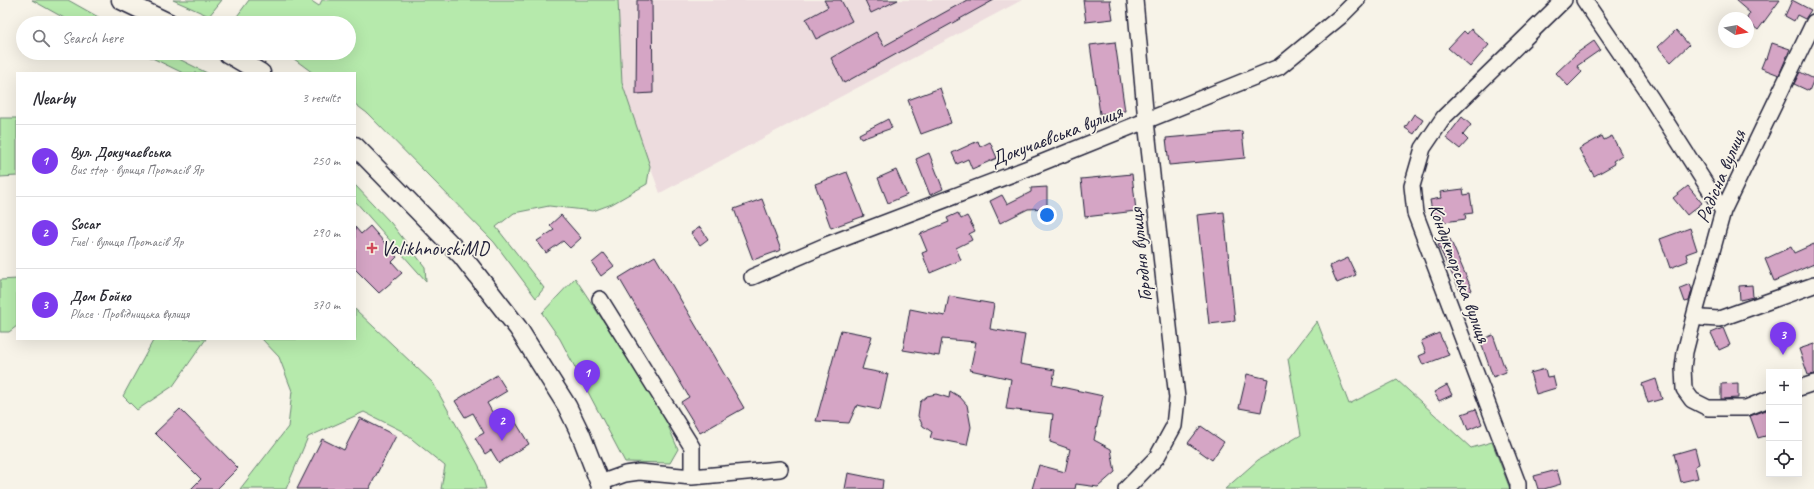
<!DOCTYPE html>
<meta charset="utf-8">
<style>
body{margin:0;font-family:Caveat,sans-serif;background:#f2f2f3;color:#2b2b33}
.controls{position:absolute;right:12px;bottom:12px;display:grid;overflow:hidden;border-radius:0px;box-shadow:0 4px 16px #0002}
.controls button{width:36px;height:36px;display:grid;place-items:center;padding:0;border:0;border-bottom:1px solid #e1e1e2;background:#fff;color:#2b2b33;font:20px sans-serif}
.compass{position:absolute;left:1718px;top:12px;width:36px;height:36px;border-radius:50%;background:#fff;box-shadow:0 4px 16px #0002;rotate:101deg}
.you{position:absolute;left:1047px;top:215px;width:14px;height:14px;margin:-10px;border:3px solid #fff;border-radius:50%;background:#1a73e8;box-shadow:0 0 0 6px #1a73e833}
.badge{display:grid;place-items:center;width:26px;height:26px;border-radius:50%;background:#7c3aed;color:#fff;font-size:13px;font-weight:700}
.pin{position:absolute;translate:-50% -33px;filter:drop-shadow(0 1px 2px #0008)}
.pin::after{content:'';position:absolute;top:21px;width:14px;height:12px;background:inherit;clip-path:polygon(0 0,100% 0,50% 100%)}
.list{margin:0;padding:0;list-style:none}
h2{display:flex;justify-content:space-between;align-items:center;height:52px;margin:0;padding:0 16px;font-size:17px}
h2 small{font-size:13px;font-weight:400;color:#7c7c81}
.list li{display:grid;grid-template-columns:26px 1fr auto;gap:12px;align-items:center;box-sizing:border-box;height:72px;padding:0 16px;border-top:1px solid #e1e1e2}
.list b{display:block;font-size:15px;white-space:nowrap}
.list p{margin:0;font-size:13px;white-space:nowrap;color:#7c7c81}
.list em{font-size:13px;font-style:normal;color:#7c7c81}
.icon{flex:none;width:22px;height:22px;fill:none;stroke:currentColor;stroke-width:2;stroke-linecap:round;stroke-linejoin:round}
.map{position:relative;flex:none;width:1814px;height:489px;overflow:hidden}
.search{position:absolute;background:#fff;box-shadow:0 4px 16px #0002;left:16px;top:16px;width:340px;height:44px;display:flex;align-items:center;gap:10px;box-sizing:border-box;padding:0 14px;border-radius:22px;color:#7c7c81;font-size:15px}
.panel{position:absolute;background:#fff;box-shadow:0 4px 16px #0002;left:16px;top:72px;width:340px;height:268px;border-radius:0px}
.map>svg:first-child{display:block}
.built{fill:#eddcde}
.green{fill:#b6eaac;stroke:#6c8674}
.building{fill:#d5a5c5;stroke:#22223b}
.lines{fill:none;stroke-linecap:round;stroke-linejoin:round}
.minor-casing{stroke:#22223b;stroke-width:18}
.major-casing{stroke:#22223b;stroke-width:21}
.minor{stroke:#f7f3e8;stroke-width:15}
.major{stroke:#f7f3e8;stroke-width:18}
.poi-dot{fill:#d1495b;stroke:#f7f3e8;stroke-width:1.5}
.labels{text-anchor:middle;stroke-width:3.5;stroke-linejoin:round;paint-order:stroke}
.street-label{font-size:20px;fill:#22223b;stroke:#f7f3e8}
.poi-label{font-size:20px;fill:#22223b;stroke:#f7f3e8;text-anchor:start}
</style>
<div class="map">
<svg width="1814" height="489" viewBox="0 0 1814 489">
<rect width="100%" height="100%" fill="#f7f3e8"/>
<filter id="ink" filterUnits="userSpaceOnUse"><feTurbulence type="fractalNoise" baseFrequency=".025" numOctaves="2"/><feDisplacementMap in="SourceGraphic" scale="8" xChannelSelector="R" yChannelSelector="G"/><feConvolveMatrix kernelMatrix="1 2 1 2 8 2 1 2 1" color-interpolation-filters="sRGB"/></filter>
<g filter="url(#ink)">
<!-- built -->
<path class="built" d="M618,0H1022L660,193L620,86Z"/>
<!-- green -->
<path class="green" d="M32,0H68L109,23H73Z
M173,0H222L209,16Z
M249,0H310L319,6L322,0H618L622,83L650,166L647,184L612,204L593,211L549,206L514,213L496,227L544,288L536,298L494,242L367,113L355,104V73H313L286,53H349V23H232Z
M142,53H167L207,73H183Z
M0,118H17V176L0,177Z
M355,185L391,223L425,267L426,281L355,201Z
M575,278L660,407L678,449L670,463L625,462L560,339L542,313Z
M17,279V326L9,332H0V280Z
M355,309L433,383L479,466L486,489H441L445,466L402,431L364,412L308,437L286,489H240L288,427L292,391L279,357L262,339H355Z
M1317,321L1349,404L1397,380L1471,448L1492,442L1510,489H1225L1258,460L1301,435L1288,359Z
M154,339H206L173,386L137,410L123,396Z"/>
<!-- building -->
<path class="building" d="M637,0H652L653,93L636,94Z
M824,0H841L852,21L816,39L806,19L828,7Z
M865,0H898L871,13Z
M967,0H994L844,83L831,58L876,32L884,46Z
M1083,0H1110L1113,19L1086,22Z
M1735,0H1780L1758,30L1748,22L1747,18L1750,13Z
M1792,0L1811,10L1805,19L1797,15L1794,21L1785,16Z
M1471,29L1489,45L1470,67L1448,48L1464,31L1467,34Z
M1676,30L1689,45L1671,62L1658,47Z
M1594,41L1600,50L1577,66L1582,72L1568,86L1556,73L1577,53Z
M1115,42L1125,111L1100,114L1090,45Z
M1772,43L1790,49L1779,75L1761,68L1765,58L1767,59Z
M1800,72L1814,79L1809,91L1794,84Z
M940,88L950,117H949L951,123L921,134L908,100Z
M1414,114L1423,120L1414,134L1405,128Z
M1462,117L1471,125L1463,135L1468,140L1460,149L1446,138Z
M888,119L892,128L861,139L859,134Z
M1242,131L1245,158L1169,165L1166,138Z
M1602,136L1604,140L1612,136L1622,155L1613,161L1615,164L1594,176L1579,149Z
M978,141L980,147L990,142L997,158L972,169L968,159L957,164L952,153Z
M929,153L943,189L930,195L916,159Z
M896,170L907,195L888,203L878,178Z
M847,172L864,216L831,228L815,184Z
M1132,174L1136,211L1085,217L1081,179Z
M1688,186L1702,203L1687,215L1673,198Z
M1047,187V208L1028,209L1000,223L990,201L1002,195L1007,204L1031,192V188Z
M1463,189L1464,195L1470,194L1473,213L1465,214L1466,219L1444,222L1443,215L1433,217L1430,200L1441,198L1440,192Z
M762,199L781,250L753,260L734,209Z
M1224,212L1235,321L1209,324L1197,215Z
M958,213L961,219L967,216L975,231L969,234L972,240L956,248L961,260L930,273L922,253L927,251L920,234L949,222L947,218Z
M561,215L581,238L570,248L563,241L546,253L537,241L554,230L550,225Z
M370,226L397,257L392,262L402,273L379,293L355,269V227L361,234Z
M700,227L708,239L700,245L691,233Z
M1690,228L1697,250L1686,254L1688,261L1670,268L1660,239Z
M1450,239L1472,290L1462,295L1438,245Z
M1814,244V264L1774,281L1765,259L1791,247L1794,253Z
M604,253L614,266L601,276L592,263Z
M655,256L744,408L700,433L681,402L689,397L619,278Z
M1348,258L1356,275L1337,283L1330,266Z
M1690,284L1692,290L1689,301L1685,302L1680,288Z
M1752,285L1753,297L1740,300L1739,286Z
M949,296L994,304L990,329L1025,335L1020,364L1055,370L1052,385L1103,396L1094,440L1111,449L1115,472L1098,487L1076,484L1075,489H1032L1039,465L1065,472L1070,449L1050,442L1053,414L1006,409L1011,379L970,370L976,342L942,339L939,356L903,350L910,309L945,316Z
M1723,328L1730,345L1719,350L1711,333Z
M841,330L872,336L862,369L888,374L880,410L857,405L849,423L816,421Z
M1439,333L1449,355L1423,365L1419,356L1426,353L1421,341Z
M1493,335L1506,372L1493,377L1480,340Z
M1814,344V374L1808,375L1799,349Z
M1545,369L1547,377L1553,376L1556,388L1536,394L1530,373Z
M1247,374L1268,379L1261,412L1239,408Z
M497,375L507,391L487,403L499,424L512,416L529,444L499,463L491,450L485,454L475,438L484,433L473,413L465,417L455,401Z
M1656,379L1662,399L1648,403L1642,384Z
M1738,383V398L1721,399V384Z
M1447,385L1452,395L1439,401L1434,392Z
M950,391L960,397L967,405L971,427L967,445L930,438L932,432L923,426L918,416L920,402L927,396L936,394L949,398Z
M180,409L238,468L217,489H191L201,479L155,433Z
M1476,409L1482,424L1468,430L1462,414Z
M1769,409V435L1758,438L1750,416Z
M360,418L396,436L369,489H297L322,439L344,450Z
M1201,426L1224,442L1212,460L1188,443Z
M1695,448L1699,464L1695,466L1698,478L1681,482L1674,454Z
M1557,470L1561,484L1544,489H1538L1534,476Z
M848,473L883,480L882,489H845Z"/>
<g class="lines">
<!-- minor casing -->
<g class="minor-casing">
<path id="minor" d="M1584,0L1651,98L1723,211
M752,277L829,244L1031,167L1279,67L1341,16L1357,0
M600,299L692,447V477
M1695,313L1702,318L1719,319L1814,285
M1799,388L1814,383
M1769,399L1746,408H1708L1692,400L1684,389L1683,368L1685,352L1695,313L1723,211L1814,22
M600,483L625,474L639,472L692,477L780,469
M1126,489L1157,457L1174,426L1177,398L1146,121L1135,0
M1518,489V484L1415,213L1412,186L1423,148L1444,117L1564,0"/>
</g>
<!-- major casing -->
<g class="major-casing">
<path id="major" d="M121,0L169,23
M227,53L261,73
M355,146L462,256L518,328L567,406L581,435L602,489"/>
</g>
<!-- minor -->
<use href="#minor" class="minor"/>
<!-- major -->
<use href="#major" class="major"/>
</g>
</g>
<!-- markers -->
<path class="poi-dot" d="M370 242h4v4h4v4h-4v4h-4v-4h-4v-4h4z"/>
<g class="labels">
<!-- street labels -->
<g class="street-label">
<text transform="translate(1056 135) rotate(-21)" y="7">Докучаєвська вулиця</text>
<text transform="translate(1720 176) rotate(-67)" y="7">Радісна вулиця</text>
<text transform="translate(1140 255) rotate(-96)" y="7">Городня вулиця</text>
<text transform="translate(1460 273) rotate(70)" y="7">Кондукторська вулиця</text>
</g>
<!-- poi labels -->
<g class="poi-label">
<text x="381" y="255">ValikhnovskiMD</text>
</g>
</g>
</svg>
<div class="controls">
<button>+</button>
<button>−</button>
<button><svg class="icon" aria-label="locate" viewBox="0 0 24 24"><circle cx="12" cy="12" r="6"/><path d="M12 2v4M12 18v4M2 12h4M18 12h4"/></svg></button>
</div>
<svg class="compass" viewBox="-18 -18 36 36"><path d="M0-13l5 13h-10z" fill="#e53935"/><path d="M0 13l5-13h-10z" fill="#7c7c81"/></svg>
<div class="you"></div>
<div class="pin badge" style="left:587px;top:393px">1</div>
<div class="pin badge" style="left:502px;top:441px">2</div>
<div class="pin badge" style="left:1783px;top:355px">3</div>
<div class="search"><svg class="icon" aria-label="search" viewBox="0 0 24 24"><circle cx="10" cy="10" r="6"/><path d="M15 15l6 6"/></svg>Search here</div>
<section class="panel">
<h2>Nearby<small>3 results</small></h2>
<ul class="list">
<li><span class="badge">1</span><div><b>Вул. Докучаєвська</b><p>Bus stop · вулиця Протасів Яр</p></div><em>250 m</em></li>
<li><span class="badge">2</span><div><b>Socar</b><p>Fuel · вулиця Протасів Яр</p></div><em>290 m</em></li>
<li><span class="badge">3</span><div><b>Дом Бойко</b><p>Place · Провідницька вулиця</p></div><em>370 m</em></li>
</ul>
</section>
</div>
